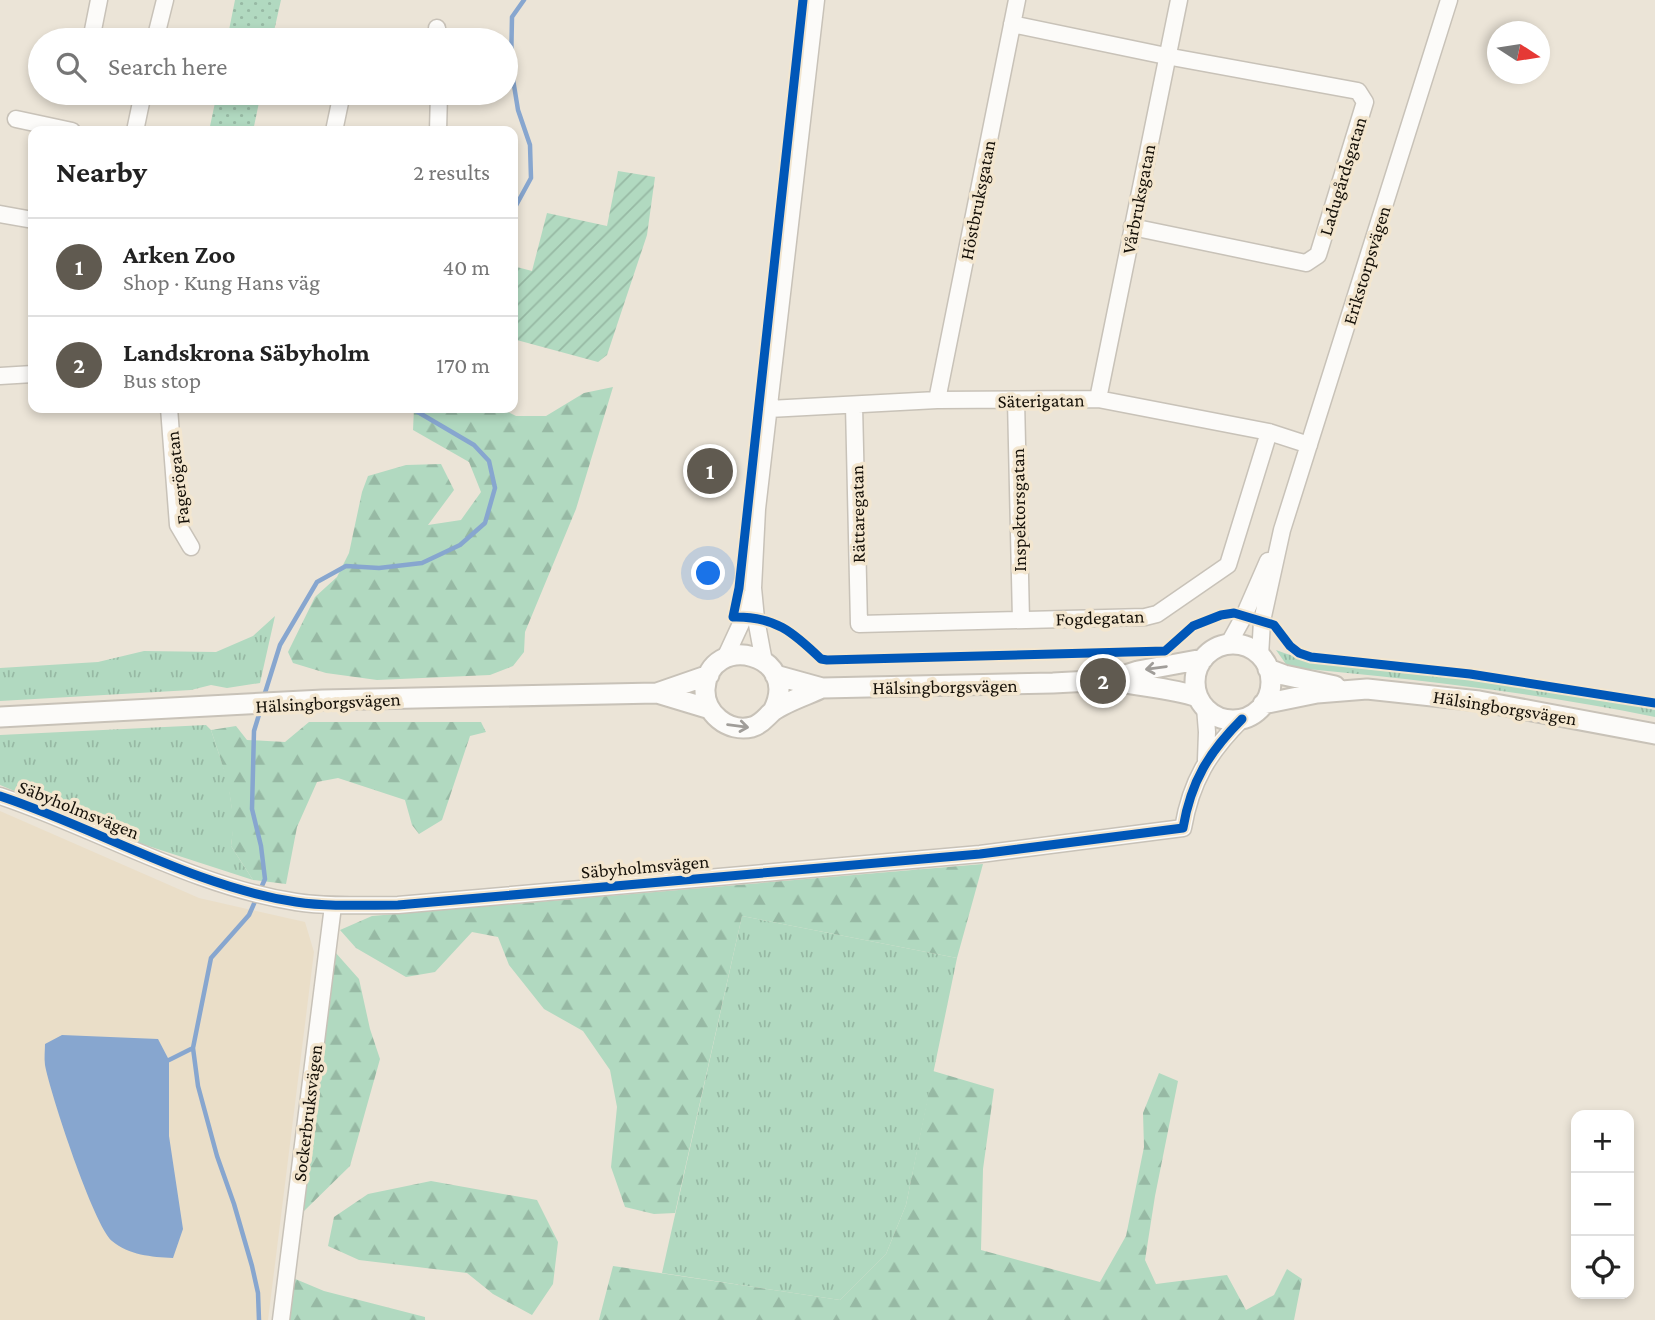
<!DOCTYPE html>
<meta charset="utf-8">
<style>
body{margin:0;font-family:"Crimson Pro",serif;background:#f2f2f2;color:#222}
.controls{position:absolute;right:21px;bottom:21px;display:grid;overflow:hidden;border-radius:14px;box-shadow:0 4px 10px #0003}
.controls button{width:63px;height:63px;display:grid;place-items:center;padding:0;border:0;border-bottom:2px solid #e0e0e0;background:#fff;color:#222;font:35px sans-serif}
.compass{position:absolute;left:1487px;top:21px;width:63px;height:63px;border-radius:50%;background:#fff;box-shadow:0 4px 10px #0003;rotate:102deg}
.you{position:absolute;left:709px;top:574px;width:24px;height:24px;margin:-18px;border:5px solid #fff;border-radius:50%;background:#1a73e8;box-shadow:0 0 0 10px #1a73e833}
.badge{display:grid;place-items:center;width:46px;height:46px;border-radius:50%;background:#605a50;color:#fff;font-size:23px;font-weight:700}
.pin{position:absolute;translate:-50% -50%;border:4px solid #fff;box-shadow:0 2px 7px #0006}
.list{margin:0;padding:0;list-style:none}
h2{display:flex;justify-content:space-between;align-items:center;height:91px;margin:0;padding:0 28px;font-size:30px}
h2 small{font-size:23px;font-weight:400;color:#767676}
.list li{display:grid;grid-template-columns:46px 1fr auto;gap:21px;align-items:center;box-sizing:border-box;height:98px;padding:0 28px;border-top:2px solid #e0e0e0}
.list b{display:block;font-size:26px;white-space:nowrap}
.list p{margin:0;font-size:23px;white-space:nowrap;color:#767676}
.list em{font-size:23px;font-style:normal;color:#767676}
.icon{flex:none;width:38px;height:38px;fill:none;stroke:currentColor;stroke-width:2;stroke-linecap:round;stroke-linejoin:round}
.map{position:relative;flex:none;width:1655px;height:1320px;overflow:hidden}
.search{position:absolute;background:#fff;box-shadow:0 4px 10px #0003;left:28px;top:28px;width:490px;height:77px;display:flex;align-items:center;gap:18px;box-sizing:border-box;padding:0 24px;border-radius:38px;color:#767676;font-size:26px}
.panel{position:absolute;background:#fff;box-shadow:0 4px 10px #0003;left:28px;top:126px;width:490px;height:287px;border-radius:14px}
.map>svg:first-child{display:block}
.built{fill:#eadec8}
.grass{fill:url(#grass-tufts)}
.forest{fill:url(#forest-firs)}
.park{fill:url(#park-dots)}
.garden{fill:url(#garden-furrows)}
.water{fill:#87a6cf}
.lines{fill:none;stroke-linecap:round;stroke-linejoin:round}
.stream{stroke:#87a6cf;stroke-width:4.5}
.minor-casing{stroke:#c8c2b8;stroke-width:19}
.major-casing{stroke:#c8c2b8;stroke-width:23}
.minor{stroke:#fcfbf9;stroke-width:16}
.major{stroke:#fcfbf9;stroke-width:19}
.cycleway-casing{stroke:#f3e6cf;stroke-width:13}
.cycleway{stroke:#0057b8;stroke-width:9}
.oneway{stroke:#a09d99}
.labels{text-anchor:middle;stroke-width:7;stroke-linejoin:round;paint-order:stroke}
.street-label{font-size:19px;fill:#151008;stroke:#f3e6cf}
</style>
<div class="map">
<svg width="1655" height="1320" viewBox="0 0 1655 1320">
<defs>
<pattern id="grass-tufts" width="24" height="20" patternUnits="userSpaceOnUse" patternTransform="scale(1.75)"><rect width="24" height="20" fill="#b1d9c0"/><path d="M3 7l-1-3M5 7V3M7 7l1-3M15 17l-1-3M17 17v-4M19 17l1-3" fill="none" stroke="#97b9a4"/></pattern>
<pattern id="forest-firs" width="22" height="20" patternUnits="userSpaceOnUse" patternTransform="scale(1.75)"><rect width="22" height="20" fill="#b1d9c0"/><path d="M5 1l3.5 6h-7zM16 11l3.5 6h-7z" fill="#97b9a4"/></pattern>
<pattern id="park-dots" width="8" height="8" patternUnits="userSpaceOnUse" patternTransform="scale(1.75)"><rect width="8" height="8" fill="#b1d9c0"/><path d="M2 2h.1M6 6h.1" fill="none" stroke="#97b9a4" stroke-width="1.8" stroke-linecap="round"/></pattern>
<pattern id="garden-furrows" width="10" height="10" patternUnits="userSpaceOnUse" patternTransform="scale(1.75)"><rect width="10" height="10" fill="#b1d9c0"/><path d="M-1 1l2-2M0 10L10 0M9 11l2-2" fill="none" stroke="#97b9a4"/></pattern>
</defs>
<rect width="100%" height="100%" fill="#ebe4d7"/>
<!-- built -->
<path class="built" d="M0,811L199,898L305,922L314,952L268,1320H0Z"/>
<!-- grass -->
<path class="grass" d="M275,616L260,683L227,688L211,685L191,690L0,701V668L98,662L144,651L216,652L253,636Z
M1276,650C1322,669 1389,670 1439,675C1512,683 1584,694 1655,710V717C1534,692 1411,679 1288,667Z
M206,725L211,730L228,781L234,823L231,846L253,880L142,844L0,785V735Z
M742,916L957,958L906,1205L886,1254L840,1300L662,1273Z"/>
<!-- forest -->
<path class="forest" d="M613,387L576,509L525,632L524,652L513,666L490,675L377,680L326,673L293,663L288,652L315,597L337,577L349,553L362,492L368,476L406,465L441,464L454,490L428,525L461,520L481,492L469,462L413,430L414,408H500L516,416H546L584,393Z
M309,722H481L486,732L470,736L442,820L419,834L412,825L405,800L338,778L317,782L297,827L286,884L253,880L231,846C237,804 224,769 211,730L236,726L247,740L285,742Z
M983,864L957,958L742,916L675,1213L654,1214L625,1207L611,1167L617,1107L610,1070L583,1031L544,1009L509,965L498,937L472,932L435,972L406,977L356,948L340,930L372,916Z
M335,952L359,979L370,1029L380,1059L350,1166L304,1211L301,1201Z
M933,1071L994,1089L983,1169L981,1250L1100,1282L1126,1236L1144,1147L1143,1113L1159,1073L1178,1081L1155,1196L1145,1260L1156,1284L1227,1275L1246,1310L1274,1295L1287,1269L1302,1279L1294,1320H599L613,1266L840,1300L886,1254L906,1205Z
M431,1181L537,1200L558,1242L553,1284L532,1315L493,1294L467,1273L359,1260L328,1246L334,1217L368,1194Z
M293,1278L324,1291L425,1317V1320H285Z"/>
<!-- park -->
<path class="park" d="M235,0H281L272,40H227Z
M217,93H261L253,131H209Z"/>
<!-- garden -->
<path class="garden" d="M618,171L655,177L647,235L607,355L598,362L513,339V266L532,271L547,213L607,226Z"/>
<!-- water -->
<path class="water" d="M62,1035L158,1039L169,1060V1136L183,1229L173,1258C151,1257 129,1255 112,1241C94,1226 50,1093 45,1065C44,1058 45,1050 45,1044Z"/>
<g class="lines">
<!-- stream -->
<path class="stream" d="M513,211L531,178L530,145L518,110L511,67L512,17L524,0
M264,696L280,645L317,582L346,566L379,568L422,563L460,545L485,523L495,488L489,461L474,445L411,408
M169,1060L193,1048
M259,1320L258,1293L252,1266L234,1204L217,1156L198,1086L193,1048L211,958L249,915L265,879L261,846L252,809L254,731L261,708"/>
<!-- minor casing -->
<g class="minor-casing">
<path id="minor" d="M1012,24L1166,56L1358,91L1365,102L1318,255L1306,263L1132,227
M437,28L438,40
M91,40L99,0
M155,40L165,0
M16,119L72,131
M135,131L143,93
M334,131L342,93
M438,131L439,93
M0,214L33,220
M0,376L33,374
M1098,399L1179,0
M937,400L1017,0
M1016,400L1021,620
M854,405L859,624L1145,617L1157,614L1228,565L1269,432
M169,408L178,525L191,547
M769,409L937,400L1098,399L1269,432L1309,445
M1228,645L1244,616L1268,561
M1260,656L1262,621L1282,530L1449,0
M725,658L744,617L750,597
M764,662L756,619L753,588L757,509L816,0
M1205,707L1207,732L1206,760
M0,796C99,829 192,886 296,902C330,907 364,905 398,905L980,854L1183,828C1191,781 1209,752 1242,719
M281,1320L333,906"/>
</g>
<!-- major casing -->
<g class="major-casing">
<path id="major" d="M1195 682a38 38 0 1 1 76 0a38 38 0 1 1-76 0Z
M1268,669L1284,675L1335,686
M775,675L822,688L1053,683L1110,680L1138,671L1203,659
M1111,680C1140,687 1169,687 1198,697
M657,693L709,675
M1263,704L1317,693L1367,689L1479,701L1655,734
M773,711C803,653 709,631 705,689C704,713 728,733 752,727C762,724 766,717 773,711C787,701 807,695 822,688
M0,717L323,700L657,693L710,709"/>
</g>
<!-- minor -->
<use href="#minor" class="minor"/>
<!-- major -->
<use href="#major" class="major"/>
<!-- cycleway casing -->
<g class="cycleway-casing">
<path id="cycleway" d="M803,0L739,588L733,617C775,616 793,632 821,659L827,660L1165,651L1193,626L1221,615L1234,613L1274,625L1290,646L1299,653L1311,657L1470,674L1655,703
M0,796C99,829 192,886 296,902C330,907 364,905 398,905L980,854L1183,828C1191,781 1209,752 1242,719"/>
</g>
<!-- cycleway -->
<use href="#cycleway" class="cycleway"/>
</g>
<!-- one-way arrows -->
<defs><path id="oneway-shaft" d="M-6 0H5M1.5-3L5.5 0L1.5 3" fill="none" stroke-width="1.6" stroke-linecap="round" stroke-linejoin="round" transform="scale(1.75)"/></defs>
<g class="oneway">
<use href="#oneway-shaft" transform="translate(1156 668) rotate(172)"/>
<use href="#oneway-shaft" transform="translate(738 726) rotate(7)"/>
</g>
<g class="labels">
<!-- street labels -->
<g class="street-label">
<text transform="translate(1342 176) rotate(-73)" y="7">Ladugårdsgatan</text>
<text transform="translate(1138 199) rotate(-79)" y="7">Vårbruksgatan</text>
<text transform="translate(977 200) rotate(-79)" y="7">Höstbruksgatan</text>
<text transform="translate(1366 265) rotate(-73)" y="7">Erikstorpsvägen</text>
<text transform="translate(1041 400) rotate(-1)" y="7">Säterigatan</text>
<text transform="translate(177 478) rotate(-97)" y="7">Fagerögatan</text>
<text transform="translate(1018 510) rotate(-91)" y="7">Inspektorsgatan</text>
<text transform="translate(857 514) rotate(-91)" y="7">Rättaregatan</text>
<text transform="translate(1100 617) rotate(-2)" y="7">Fogdegatan</text>
<text transform="translate(945 686) rotate(-1)" y="7">Hälsingborgsvägen</text>
<text transform="translate(328 702) rotate(-3)" y="7">Hälsingborgsvägen</text>
<text transform="translate(1505 707) rotate(9)" y="7">Hälsingborgsvägen</text>
<text transform="translate(79 809) rotate(22)" y="7">Säbyholmsvägen</text>
<text transform="translate(645 866) rotate(-5)" y="7">Säbyholmsvägen</text>
<text transform="translate(307 1113) rotate(-83)" y="7">Sockerbruksvägen</text>
</g>
</g>
</svg>
<div class="controls">
<button>+</button>
<button>−</button>
<button><svg class="icon" aria-label="locate" viewBox="0 0 24 24"><circle cx="12" cy="12" r="6"/><path d="M12 2v4M12 18v4M2 12h4M18 12h4"/></svg></button>
</div>
<svg class="compass" viewBox="-18 -18 36 36"><path d="M0-13l5 13h-10z" fill="#e53935"/><path d="M0 13l5-13h-10z" fill="#767676"/></svg>
<div class="you"></div>
<div class="pin badge" style="left:710px;top:471px">1</div>
<div class="pin badge" style="left:1103px;top:681px">2</div>
<div class="search"><svg class="icon" aria-label="search" viewBox="0 0 24 24"><circle cx="10" cy="10" r="6"/><path d="M15 15l6 6"/></svg>Search here</div>
<section class="panel">
<h2>Nearby<small>2 results</small></h2>
<ul class="list">
<li><span class="badge">1</span><div><b>Arken Zoo</b><p>Shop · Kung Hans väg</p></div><em>40 m</em></li>
<li><span class="badge">2</span><div><b>Landskrona Säbyholm</b><p>Bus stop</p></div><em>170 m</em></li>
</ul>
</section>
</div>
